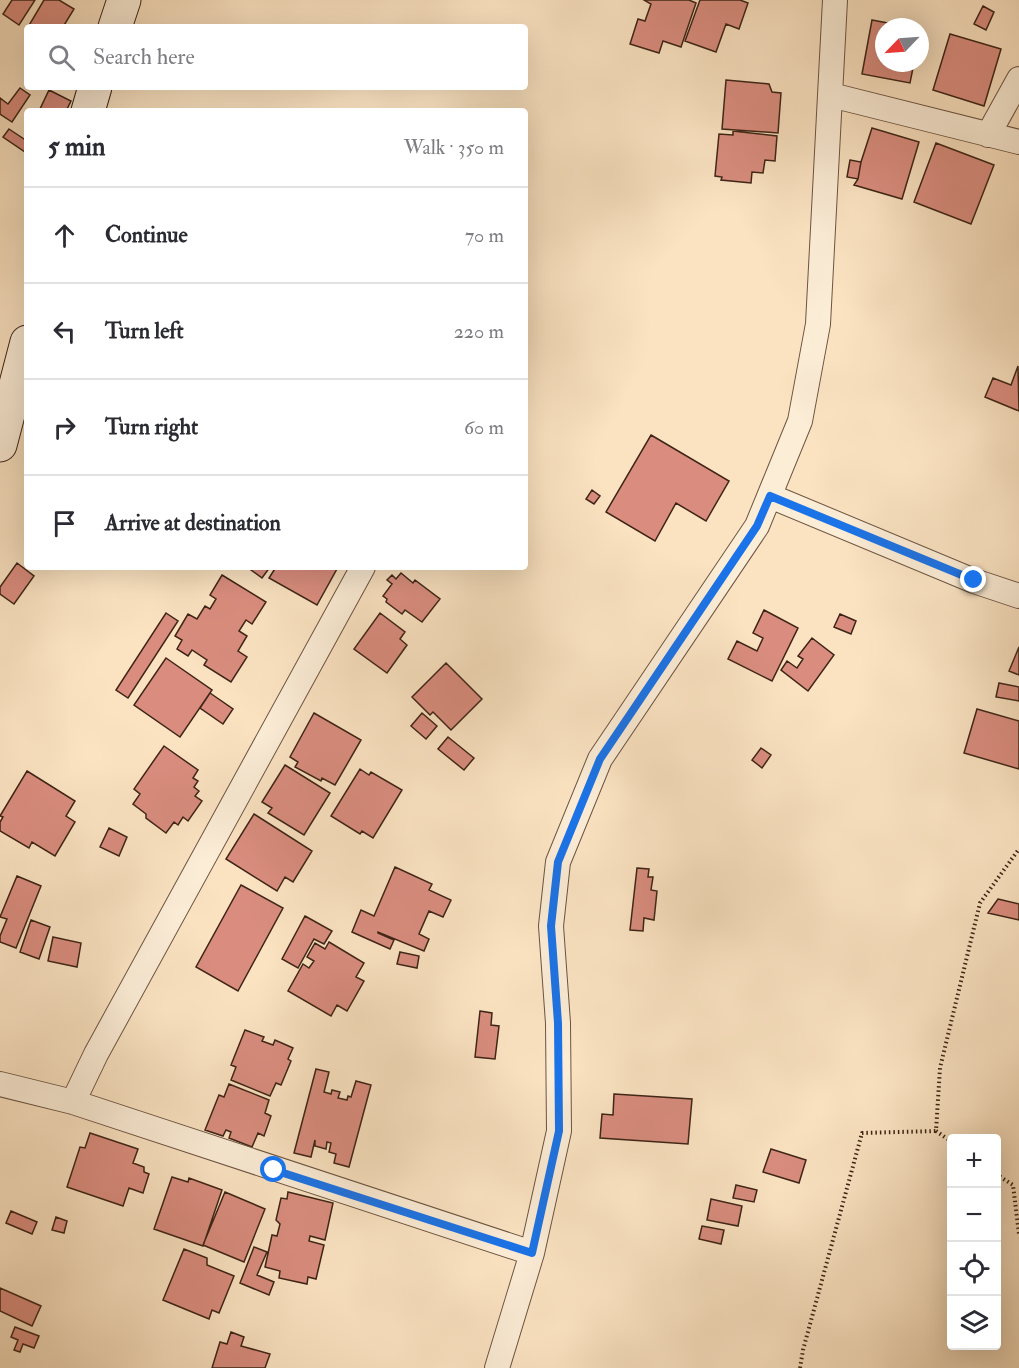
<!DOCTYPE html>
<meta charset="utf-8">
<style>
body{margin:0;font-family:"IM FELL Double Pica",serif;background:#f2f2f3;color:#2b2b33}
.controls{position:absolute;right:18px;bottom:18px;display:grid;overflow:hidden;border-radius:6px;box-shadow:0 6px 24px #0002}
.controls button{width:54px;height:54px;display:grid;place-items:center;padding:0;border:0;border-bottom:2px solid #e1e1e2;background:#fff;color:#2b2b33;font:30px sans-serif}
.compass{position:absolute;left:875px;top:18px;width:54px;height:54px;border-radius:50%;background:#fff;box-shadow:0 6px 24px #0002;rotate:245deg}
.stop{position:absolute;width:18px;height:18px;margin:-14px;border:4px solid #1a73e8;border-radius:50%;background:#fff}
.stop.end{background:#1a73e8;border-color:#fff;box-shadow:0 2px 6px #0008}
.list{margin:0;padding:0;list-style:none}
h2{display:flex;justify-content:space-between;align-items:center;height:78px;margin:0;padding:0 24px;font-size:26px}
h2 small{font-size:20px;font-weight:400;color:#7c7c81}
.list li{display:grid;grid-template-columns:39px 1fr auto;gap:18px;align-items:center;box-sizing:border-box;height:96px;padding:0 24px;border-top:2px solid #e1e1e2}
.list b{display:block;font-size:22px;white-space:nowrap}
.list em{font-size:20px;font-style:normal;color:#7c7c81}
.icon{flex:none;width:33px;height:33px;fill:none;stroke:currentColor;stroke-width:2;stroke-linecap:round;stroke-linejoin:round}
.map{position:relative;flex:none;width:1019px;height:1368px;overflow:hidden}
.search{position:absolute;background:#fff;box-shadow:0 6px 24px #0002;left:24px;top:24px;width:504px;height:66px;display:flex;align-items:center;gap:15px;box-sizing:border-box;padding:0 21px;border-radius:6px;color:#7c7c81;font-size:22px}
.panel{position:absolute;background:#fff;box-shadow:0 6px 24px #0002;left:24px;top:108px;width:504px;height:462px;border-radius:6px}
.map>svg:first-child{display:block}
.building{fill:#da8d7f;stroke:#3d2416;stroke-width:1.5}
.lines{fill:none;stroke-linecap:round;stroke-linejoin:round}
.street-casing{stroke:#6c5441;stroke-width:26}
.secondary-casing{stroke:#3d2416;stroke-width:35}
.path{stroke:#3d2416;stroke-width:4;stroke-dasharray:1.5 3;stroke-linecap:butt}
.street{stroke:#fcedd7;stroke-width:24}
.secondary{stroke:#fcedd7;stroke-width:33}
.route{stroke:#1a73e8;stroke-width:8}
</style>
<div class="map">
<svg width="1019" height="1368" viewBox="0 0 1019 1368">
<rect width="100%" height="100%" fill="#fbe3c2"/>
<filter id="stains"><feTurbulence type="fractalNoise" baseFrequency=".00333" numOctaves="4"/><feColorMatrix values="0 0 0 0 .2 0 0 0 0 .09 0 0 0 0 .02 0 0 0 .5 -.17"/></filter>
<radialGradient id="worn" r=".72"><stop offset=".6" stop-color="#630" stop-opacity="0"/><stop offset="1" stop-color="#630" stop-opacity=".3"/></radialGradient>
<!-- building -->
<path class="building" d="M12,0H35L19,25L3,14Z
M44,0H59L74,9L63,27H28Z
M689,0L696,3L681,47L663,41L659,53L630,44L638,19L645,21L651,4L644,0Z
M700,0H740L748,3L739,29L726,24L716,52L685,41Z
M983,6L994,12L986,30L974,24Z
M872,20L909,27H884V63H914L910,83L862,74Z
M950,34L1001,49L984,106L933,90Z
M726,80L769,84L772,92L781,93L778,133L722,129Z
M20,88L30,95L12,122L0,114V98L8,104Z
M49,90L71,101L66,111H39Z
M872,128L919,142L902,199L854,185L858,179L861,162Z
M9,129L27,141L25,152L3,137Z
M733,131L777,136L775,161L765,160L763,173L752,172L751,183L721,180L722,177L715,176L719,134L733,135Z
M936,143L994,165L971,224L914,202Z
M850,160L861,162L858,179L847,177Z
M1018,366L1019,411L985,397L993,378L1011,385Z
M651,435L729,481L706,521L676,503L655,541L606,512Z
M592,490L600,496L594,504L586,499Z
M17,563L34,576L14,604L0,594V587Z
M247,567H270L262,578Z
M276,567H338L317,605L269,578Z
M401,573L413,583L415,580L440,599L422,622L405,610L402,614L386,602L387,599L383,596L392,584L387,580L392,575L396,579Z
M222,575L266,602L252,624L246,620L239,631L247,636L238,651L247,657L231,682L204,665L207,660L192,650L188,656L177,649L182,640L175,636L188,614L197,619L205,606L210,609L216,599L210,595Z
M764,610L798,628L772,681L728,659L737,641L757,651L763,638L753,633Z
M166,613L178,621L128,698L116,690Z
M380,613L405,632L400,639L407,645L387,673L354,649Z
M840,614L856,621L851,634L834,627Z
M812,638L834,655L808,691L781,670L787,661L797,668L803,659L798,656Z
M1019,647V675L1009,671Z
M166,658L212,690L180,737L134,705Z
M446,663L482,699L451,730L433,712L430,715L412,697Z
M999,683L1019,687V701L996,697Z
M210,693L233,709L223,724L200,708Z
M977,709L1019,721V769L964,753Z
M314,713L361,740L335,785L322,778L321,781L295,767L298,762L290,757Z
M422,713L437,726L426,739L411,726Z
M448,737L474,758L464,770L438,749Z
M164,746L198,770L193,778L198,781L194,787L199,791L195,796L202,801L188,821L183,817L178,825L174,822L166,833L146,818V814L133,804L140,794L134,789Z
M761,748L771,755L762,768L752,760Z
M285,765L330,793L304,835L268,813L272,808L262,802Z
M360,769L369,775L371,772L402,790L373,838L362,831L360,834L331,816Z
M27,771L75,801L66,816L75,822L55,856L32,842L29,848L0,831V822L3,817L0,816Z
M254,814L312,851L293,882L285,877L277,891L226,859Z
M109,828L127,837L119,856L100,847Z
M395,867L432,884L429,890L451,900L443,917L429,911L419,934L429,939L424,951L378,932V933L394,940L390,949L352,932L361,910L374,916Z
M637,868L649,869L648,877H653L651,890L657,891L654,920L644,918L643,931L630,930Z
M17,876L41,886L16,948L0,942V936L7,919L0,917Z
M241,885L283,908L238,991L196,967Z
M998,899L1019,904V920L988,913Z
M305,916L332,931L324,944L314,939L298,968L282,959Z
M31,920L50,927L39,959L20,952Z
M53,937L81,943L77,967L48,961Z
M329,942L364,963L356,977L364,981L347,1011L337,1005L331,1016L288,991L303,964L309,968L314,961L307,957L315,943L325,949Z
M400,952L419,956L417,968L397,964Z
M480,1011L492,1013L491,1025L499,1026L495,1059L475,1057Z
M245,1030L264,1037L262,1041L273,1045L275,1040L293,1048L288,1059L291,1061L281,1085L276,1083L270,1096L231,1080L236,1067L231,1065Z
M316,1069L329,1072L324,1092L331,1094L332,1090L340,1092L338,1098L347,1100L348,1096L351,1097L356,1081L371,1085L349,1167L334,1163L336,1154L329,1152L331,1143L327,1142L326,1149L315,1146V1140L311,1157L294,1153Z
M229,1084L269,1100L265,1113L271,1116L264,1136L258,1133L252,1147L229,1138L231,1132L226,1130L223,1136L205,1130L219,1095L224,1097Z
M614,1094L692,1099L688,1144L600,1138L602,1114L613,1115Z
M90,1133L138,1149L133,1163L144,1167V1172L149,1174L143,1193L129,1188L123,1206L67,1187L80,1147L85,1148Z
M771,1149L806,1160L799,1183L763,1172Z
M172,1177L188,1182L189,1178L222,1190L203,1246L154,1229Z
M736,1185L757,1190L754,1202L733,1198Z
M225,1192L265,1209L244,1262L203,1245Z
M288,1192L333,1203L325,1240L310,1236L309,1241L324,1245L316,1279L308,1277L307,1284L279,1278L280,1271L265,1267L272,1235L277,1236L280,1224L276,1220L281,1198L287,1199Z
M711,1199L742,1206L738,1226L707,1220Z
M11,1211L37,1222L32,1234L6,1223Z
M56,1217L67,1221L64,1233L52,1230Z
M702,1226L724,1230L721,1244L699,1239Z
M254,1247L267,1252L257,1275L274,1282L269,1295L240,1283Z
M184,1249L207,1258V1265L234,1276L219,1313L212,1310L209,1319L163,1300Z
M0,1288L41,1306L32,1326L0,1311Z
M15,1327L39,1336L34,1348L23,1344L20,1352L14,1350L18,1340L11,1337Z
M231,1332L244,1337L241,1346L270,1354L265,1368H212L220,1342L227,1344Z"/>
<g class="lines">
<!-- street casing -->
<g class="street-casing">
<path id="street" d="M831,95L1019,142
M988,135L1019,79
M770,496L974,581L1019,596
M0,1084L73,1102L532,1253
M73,1102L96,1054L363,567
M497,1368L532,1253L559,1131L558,1023L551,926L558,862L600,759L757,526L800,421L818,324L835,0"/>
</g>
<!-- secondary casing -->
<g class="secondary-casing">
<path id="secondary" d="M115,27L124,0
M88,111L95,87
M0,445L27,342"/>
</g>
<!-- path -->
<path class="path" d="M952,1142L936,1131L940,1068L980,903L1019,849
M996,1174L1013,1185L1019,1234
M800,1368L803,1350L862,1133L936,1131"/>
<!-- street -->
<use href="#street" class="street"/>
<!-- secondary -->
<use href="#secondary" class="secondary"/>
</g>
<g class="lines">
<!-- route -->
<path class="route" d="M274,1170L532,1253L559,1131L558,1023L551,926L558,862L600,759L757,526L770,496L974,580"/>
</g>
<rect width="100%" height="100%" filter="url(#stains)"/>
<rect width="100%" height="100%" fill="url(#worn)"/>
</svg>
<div class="controls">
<button>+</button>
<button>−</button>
<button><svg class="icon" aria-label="locate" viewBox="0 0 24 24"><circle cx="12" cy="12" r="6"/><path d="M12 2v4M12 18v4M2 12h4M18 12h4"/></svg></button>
<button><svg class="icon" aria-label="layers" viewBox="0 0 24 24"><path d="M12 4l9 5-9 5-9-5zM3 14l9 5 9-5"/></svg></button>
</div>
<svg class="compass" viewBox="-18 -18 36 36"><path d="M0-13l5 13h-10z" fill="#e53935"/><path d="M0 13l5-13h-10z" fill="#7c7c81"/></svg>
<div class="stop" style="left:274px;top:1170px"></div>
<div class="stop end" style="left:974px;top:580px"></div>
<div class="search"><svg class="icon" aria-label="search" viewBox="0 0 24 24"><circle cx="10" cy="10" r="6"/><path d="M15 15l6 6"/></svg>Search here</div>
<section class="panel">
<h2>5 min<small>Walk · 350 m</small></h2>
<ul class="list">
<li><svg class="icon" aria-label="ahead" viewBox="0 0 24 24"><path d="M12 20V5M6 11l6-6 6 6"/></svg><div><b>Continue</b></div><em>70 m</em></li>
<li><svg class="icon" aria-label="left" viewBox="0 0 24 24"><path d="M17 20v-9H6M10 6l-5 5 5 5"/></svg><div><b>Turn left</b></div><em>220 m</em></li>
<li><svg class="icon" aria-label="right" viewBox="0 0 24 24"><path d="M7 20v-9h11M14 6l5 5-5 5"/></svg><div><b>Turn right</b></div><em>60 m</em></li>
<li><svg class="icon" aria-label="arrive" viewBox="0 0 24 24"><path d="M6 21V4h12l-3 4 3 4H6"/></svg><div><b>Arrive at destination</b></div></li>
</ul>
</section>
</div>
